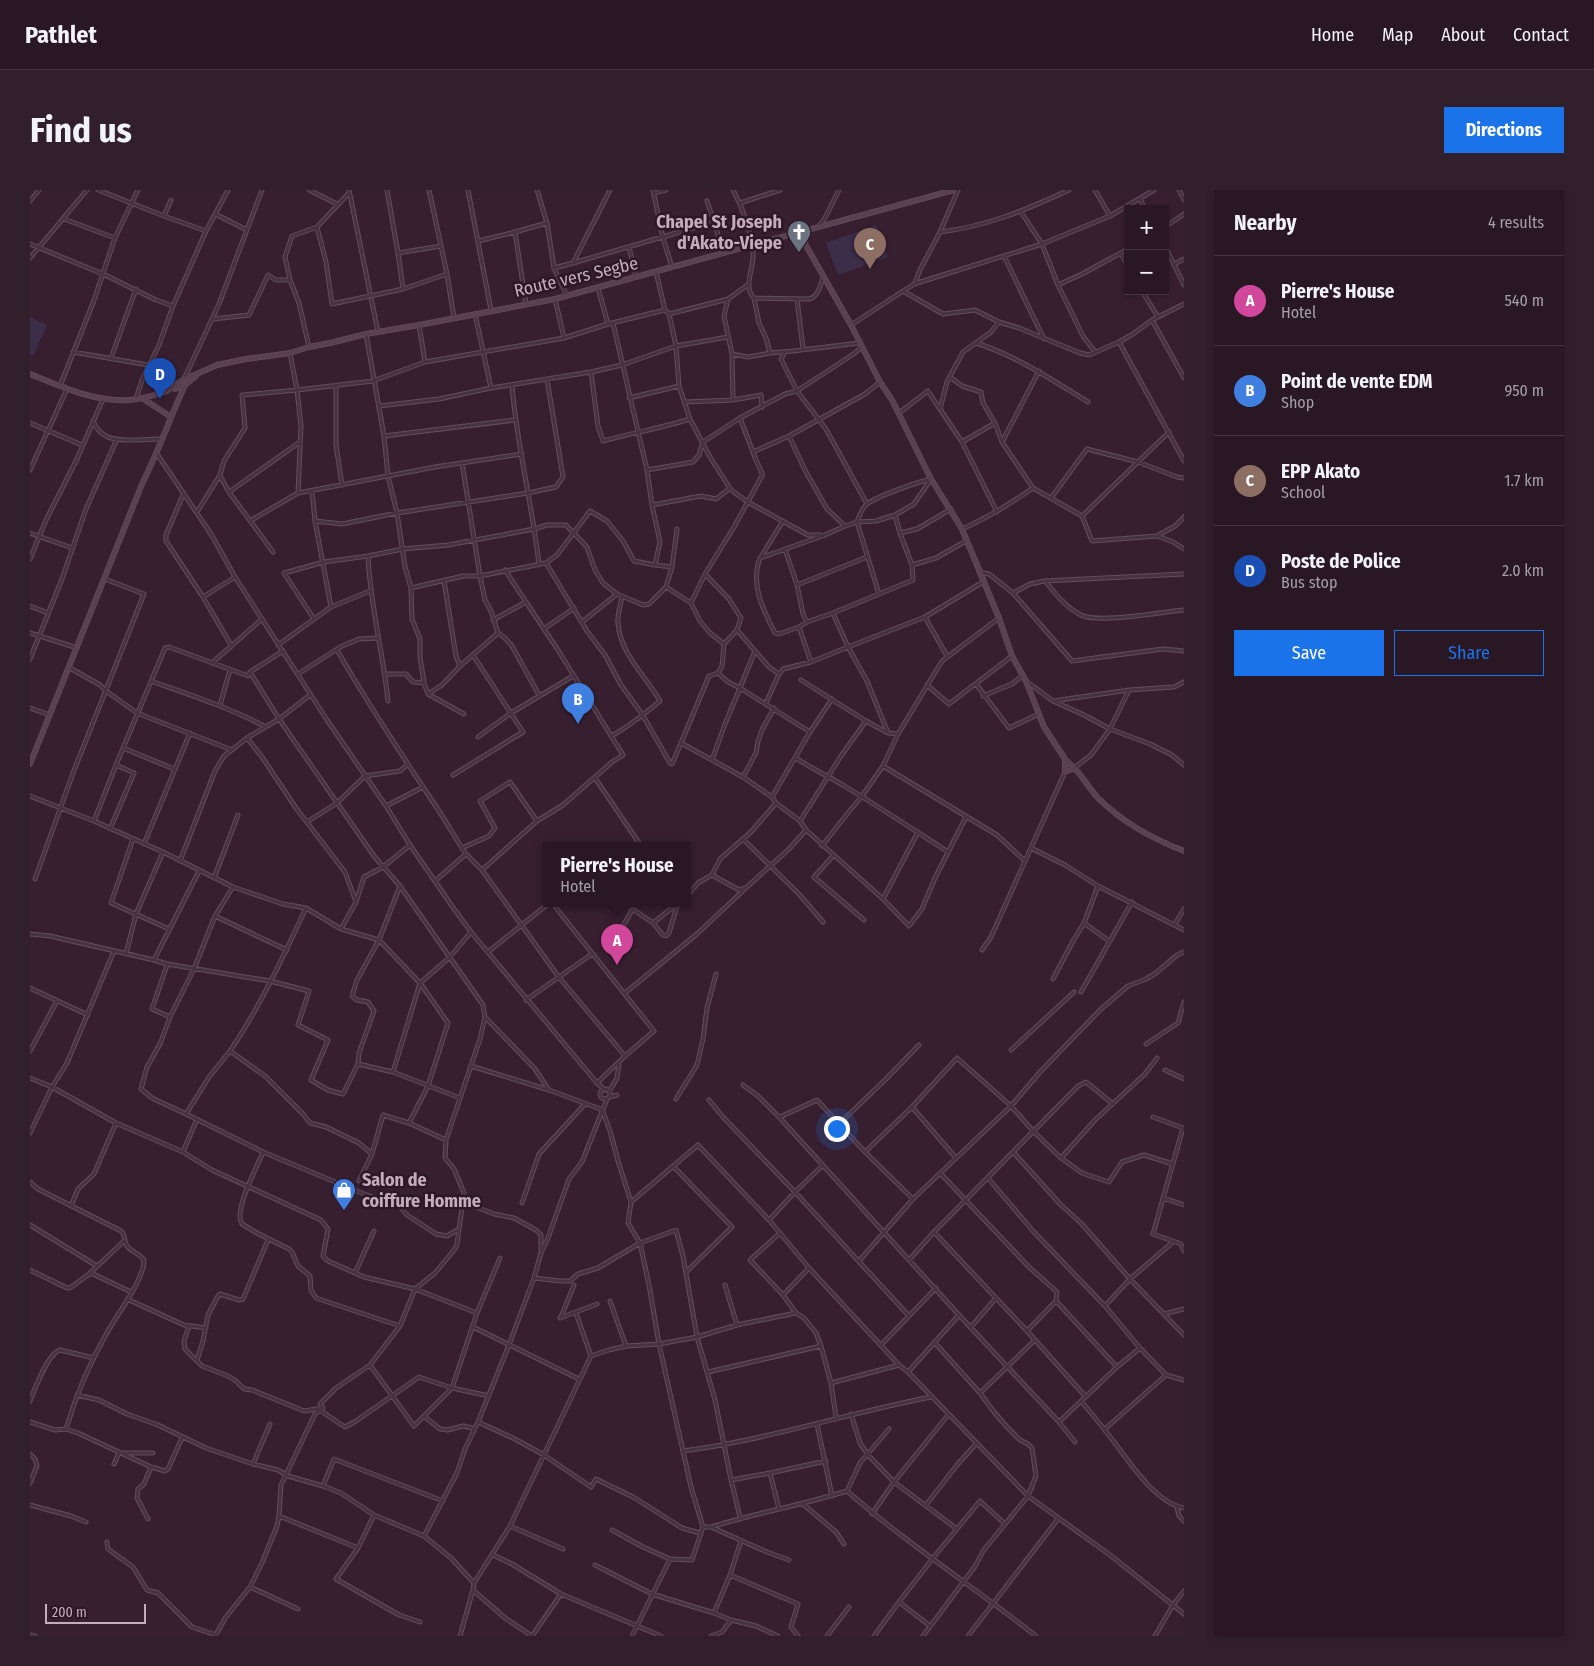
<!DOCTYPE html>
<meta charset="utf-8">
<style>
body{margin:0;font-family:"Fira Sans Condensed",sans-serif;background:#31202c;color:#f1f3f6}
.controls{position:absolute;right:15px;top:15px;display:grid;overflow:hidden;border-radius:0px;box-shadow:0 2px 8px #0003}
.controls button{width:45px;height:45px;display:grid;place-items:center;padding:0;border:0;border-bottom:1px solid #453641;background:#291724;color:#f1f3f6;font:25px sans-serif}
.scale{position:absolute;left:15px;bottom:12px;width:101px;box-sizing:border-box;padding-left:5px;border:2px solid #c5acbd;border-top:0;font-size:14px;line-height:18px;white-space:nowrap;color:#c5acbd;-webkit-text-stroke:4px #2c1826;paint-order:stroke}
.you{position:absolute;left:806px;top:938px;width:18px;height:18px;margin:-12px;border:4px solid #fff;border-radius:50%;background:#1a73e8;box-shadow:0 0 0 8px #1a73e833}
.badge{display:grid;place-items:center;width:32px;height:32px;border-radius:50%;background:#1a73e8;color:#fff;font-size:16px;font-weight:700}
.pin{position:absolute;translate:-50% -41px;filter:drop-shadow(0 1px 2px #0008)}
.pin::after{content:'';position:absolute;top:26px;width:18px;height:15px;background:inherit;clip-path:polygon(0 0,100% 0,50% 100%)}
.popup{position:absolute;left:513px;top:652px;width:148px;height:65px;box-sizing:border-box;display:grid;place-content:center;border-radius:0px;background:#291724;filter:drop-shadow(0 1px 4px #0005);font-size:16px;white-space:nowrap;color:#a59fa6}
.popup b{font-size:19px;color:#f1f3f6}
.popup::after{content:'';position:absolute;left:50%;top:100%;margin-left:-10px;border:10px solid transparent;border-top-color:#291724}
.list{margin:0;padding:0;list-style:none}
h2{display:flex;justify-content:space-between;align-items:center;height:65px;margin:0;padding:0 20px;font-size:21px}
h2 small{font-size:16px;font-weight:400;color:#a59fa6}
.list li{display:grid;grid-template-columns:32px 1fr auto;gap:15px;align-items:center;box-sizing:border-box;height:90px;padding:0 20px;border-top:1px solid #453641}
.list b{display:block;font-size:19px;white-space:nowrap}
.list p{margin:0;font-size:16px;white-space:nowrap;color:#a59fa6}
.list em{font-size:16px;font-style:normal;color:#a59fa6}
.actions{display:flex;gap:10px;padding:15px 20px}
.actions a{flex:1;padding:11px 0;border:1px solid #1a73e8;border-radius:0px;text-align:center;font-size:18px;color:#1a73e8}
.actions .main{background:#1a73e8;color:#fff}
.map{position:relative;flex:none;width:1154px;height:1446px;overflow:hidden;border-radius:0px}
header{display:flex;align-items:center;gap:30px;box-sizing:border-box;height:70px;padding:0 25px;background:#291724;border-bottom:1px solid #453641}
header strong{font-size:24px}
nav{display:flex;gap:28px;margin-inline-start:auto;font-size:18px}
.intro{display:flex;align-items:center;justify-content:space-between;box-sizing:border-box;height:120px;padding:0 30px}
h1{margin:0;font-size:35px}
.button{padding:12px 22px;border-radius:0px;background:#1a73e8;color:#fff;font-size:18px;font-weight:700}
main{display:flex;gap:30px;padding:0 30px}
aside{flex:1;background:#291724;border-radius:0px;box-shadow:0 2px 8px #0003}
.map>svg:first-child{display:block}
.green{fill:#3c2d49}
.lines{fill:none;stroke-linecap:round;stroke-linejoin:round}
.street-casing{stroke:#634d5c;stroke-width:5}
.secondary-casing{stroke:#634d5c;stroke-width:6}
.street{stroke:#483241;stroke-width:3}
.secondary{stroke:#5b4052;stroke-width:4.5}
.labels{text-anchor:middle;stroke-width:5;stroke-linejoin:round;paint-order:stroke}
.poi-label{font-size:18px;font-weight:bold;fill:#c5acbd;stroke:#2c1826;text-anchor:end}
.street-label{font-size:18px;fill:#c5acbd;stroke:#2c1826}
</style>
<header>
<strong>Pathlet</strong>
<nav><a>Home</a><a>Map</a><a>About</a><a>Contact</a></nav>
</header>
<div class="intro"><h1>Find us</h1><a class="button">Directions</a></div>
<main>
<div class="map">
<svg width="1154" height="1446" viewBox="0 0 1154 1446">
<rect width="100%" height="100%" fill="#371f30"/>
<!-- green -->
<path class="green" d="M846,35L858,67L808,85L796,53Z
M0,127L17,135L3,166L0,164Z"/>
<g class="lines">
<!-- street casing -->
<g class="street-casing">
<path id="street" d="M68,0L134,26L176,41
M279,0L307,14
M319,0L348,142
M357,0L368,63L373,99
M399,0L417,84L424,128
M438,0L461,120
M507,0L517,33L524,78L537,106
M623,0L633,48L642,77
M703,0C712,16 724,49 723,67C723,80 713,97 724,108L779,109C788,107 790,96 793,88
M1065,0L1080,26
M1149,0L1154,10
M319,3L287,37L296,72L302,114L373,99L417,84
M624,3L636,0
M1110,9L1115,19
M0,11L9,0
M677,11L694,63
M710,13L750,0
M991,22L1012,54L1028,95L1053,146L1065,162
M185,24L217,40
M134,26L141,10
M34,29L85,48
M789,36L795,28L809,0
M1135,37L1154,24
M910,42C958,36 996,20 1039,0
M448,51L485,42
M0,54L73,84L126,110L143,116
M1135,56L1154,95
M599,57L606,87
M368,63L411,56
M1091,64L1098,76
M974,66L1014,149
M0,68L57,0
M543,73L684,32
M1145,74L1154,69
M524,78L543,73L580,0
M626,82L635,120L639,124L646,156L649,196L660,229L680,267L701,300L718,312L765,338L778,345H791
M260,90L269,113L279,157
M885,93L890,80L910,42L928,0
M1028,95L1052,84L1098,59
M568,98L578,134
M873,101L913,124L945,120L969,132L989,138L1050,163L1059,165L1089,152L1103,144L1122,130L1154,114
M1112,101L1128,127
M525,109L534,148
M698,109L694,126L702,164L703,210
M767,109L773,159
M496,114L485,42L517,33
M445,124L461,198
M639,124L698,109L719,94
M183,129L219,125L238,85L246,90H260L255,67L262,46L287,37
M1122,130L1154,188
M583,133L617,280L622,315L671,306L686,309L699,299
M389,135L395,172
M821,135L884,94L1012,54L1080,26L1124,0
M336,144L354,246L358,286L367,323L375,377L381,398L382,429L390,449V467L394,493L398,504L434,524
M1089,152L1154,271
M946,153C987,166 1022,190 1058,212
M43,162L118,175
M755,162L751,169L767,201L796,239L837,314
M260,163L267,200L271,236L268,303
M740,163L763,161L829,153
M702,164L718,167L740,163L736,148L729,133L724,108
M81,168L106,99
M561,182L568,236L573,251C602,243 631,238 660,229
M920,187L932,196L951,202L953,213L965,233L972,252L1003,298
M154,189L189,114L232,0
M306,195V255L312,295
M30,196L63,113L85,48L108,0
M482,196C487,256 502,314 509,374
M599,208L649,196
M106,209L112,190L129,155L143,116L176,41L198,0
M655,212L703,210L731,205L732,217
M349,216L409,209L461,198L561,182L592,175L646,156L698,147
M869,223L898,201L909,218
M63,231C66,237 69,243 76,246C88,253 118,249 132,249
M0,233L52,255
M354,246L485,230
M759,246L776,282L797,319L815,336
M932,252L965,233
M972,252L1009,181
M723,262L759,246L835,204L850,192
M127,264L181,344L205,387L297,530L356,616L380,655L422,716L441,742L567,893L575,900
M432,273L450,386L455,410L461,421L468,443L475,448L482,456L509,505
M0,280L37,199
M617,280L663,272L669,265L673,252L710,228L755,204L767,201L822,165L832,157
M190,286L199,302L243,362
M282,301L285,331L301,417
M199,302L270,252
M153,305L136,345V351L173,407L201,455
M1021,308L1057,259L1108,272L1147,287L1154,288
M622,315L630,352L625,375L642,377
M167,322L190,285L194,271L215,238L212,205L267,200L343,191L395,172L534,148L578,134L635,120
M967,322L932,252L910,219L917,192L933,162L960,143L969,132
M1052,326L1139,242
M220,331L268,303L405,277L492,264
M285,331L312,334L367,323L498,303L526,297L533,287L517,189
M932,339C957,328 980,314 1003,298L1052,326L1062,351L1127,346L1145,336L1154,327
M0,343L42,358
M870,343L887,339L921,319
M1127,346L1143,352L1154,359
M755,359L767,395L773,424L777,432L769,437L749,444L745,443C733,420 720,394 730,368L795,345L815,336L827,332L846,331L865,325L884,314L901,289
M338,366C340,415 353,462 358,511
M731,367L753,331
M0,369L16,330L47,269L73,209
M516,373L557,441L575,465L591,495L612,524L640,573L642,574L651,553L713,587L742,607L746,613L770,631L776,640L853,709L879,736L892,719L905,688L936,627
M882,375L906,368L936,351
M949,382L959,384L983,403L1000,394L1014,391L1154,384
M414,391L426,466L430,476
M1015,391C1025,403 1036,418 1051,425C1068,434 1132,422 1154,420
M767,395L837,367
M636,397L661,413L670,431L680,443L694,454
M381,398L433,386H450L516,373L527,365L560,321L577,331L593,351L604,371L625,375
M983,403L1042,471L1133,459L1154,461
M849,404L827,332C829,326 831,320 836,315C844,307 888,292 901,289
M173,407L205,387
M661,413L675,384
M0,416L18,423
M803,423L818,457L895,427L953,392
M895,427L917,466
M284,429L254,383L294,372L338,366L373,359L418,355L504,339L517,335H536L557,357L565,380L573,393L587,404L613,415L619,414L636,397L642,377L647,339
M463,430L496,412L475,380
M552,432L587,404
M777,432L803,423L883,390L882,375L870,343L865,325
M769,437L781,472
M514,439L544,418
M707,440L739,477L749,484
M0,443L47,458
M248,455L301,417L340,401
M307,460C338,514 371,564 405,615C416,631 425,648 436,664
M725,461L710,498L780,542
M0,469L32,389L56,319L87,249
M182,473L232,429
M40,478L70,495L76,501L107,523L202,560
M220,482L249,529L344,666L370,696L453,815L455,827L505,879L519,900
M268,484L312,456L329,449L348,448
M355,484H376L383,492L394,493
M771,490L836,531L858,543L868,544
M121,491C161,505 200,518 236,537
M996,491L1023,511L1054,525L1080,539L1120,554L1142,565L1154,575
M946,494L979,538L1009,524
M897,495L919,514L982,466
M398,504L412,495L430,476L468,443
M953,506L982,494L992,486
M1023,511L1099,500L1144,497L1154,492
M736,513L749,484L753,479L781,472L818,457L837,491L858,543
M190,515L200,480
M0,518L20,525
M581,546C599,537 614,524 630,511C616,486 590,464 588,433C587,424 591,414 592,406
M448,547L481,523L543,486
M217,548L232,567L266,618L315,682L326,712
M651,553L679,486L688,483
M93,558L144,579
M766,568C782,579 800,587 816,597C851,618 884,640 918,662
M682,570L695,534L710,498L698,492L688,483L692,476L694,454L707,440L711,428L699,409L675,384L704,337L732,286V283L726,270L710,228
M853,576L967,645L995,671
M1044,578L1061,565L1080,539L1099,500
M423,585L493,542L443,465
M713,587L726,563L728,551L732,540L744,518
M565,588L609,653
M0,606L64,631L133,662L203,697L253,714L276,718L311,739L349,750L390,793L418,833L398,896L379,933
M742,607L780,542L802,509
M356,616L393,597
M64,631L86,575L135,458L139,457L218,486L220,482L253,461
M770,631L811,566L836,531
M277,632L307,613L335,586L370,581L377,575
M80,639L104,583L86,575
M103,649L81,713L139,739
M713,649L769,704L793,732
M114,654L160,543
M792,656L817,624L832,606L853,576L868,544L912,471L969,428
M432,658L459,646L465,638L450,611L480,592L507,631
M1001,658L1035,675L1068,696L1154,740
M803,666L784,687L834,730
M150,671L185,581L194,566L217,548L249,529L280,505
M452,680L507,631L533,615L582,572L593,565L528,460L496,412
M682,685L709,700L717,697L760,658L776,640
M184,688L208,625
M5,689L43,583L114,404L75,389
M405,691L436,664L452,680L528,786L595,866
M203,697L185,726L257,760
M657,706L668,693L682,685L690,669L721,642L746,613
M853,709L888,642
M523,714L624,841L595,866L567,893
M185,726L164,779L140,827L130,854L117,877L111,899L122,908L156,924L179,887L200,861L235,886L273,924L280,933L296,937L329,953L342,964
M623,733L647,714
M1054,733L1079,751
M1145,734L1154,719
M592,738L602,720H604L623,733L633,745L636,746L639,743L647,716L650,714
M311,739L326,712L334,687L353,677L380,655
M0,744L20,746L124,770L137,774L240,791L279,801L268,835L298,850L281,890L298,900L313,904L328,874L329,863L344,821L338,812L327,810L322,806L327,790L349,750L370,696
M952,760L961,747L1035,582
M458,762L518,714
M96,764L106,724L133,662
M124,770L169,681
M137,775L122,819L140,827
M1023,789L1043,751L1054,733L1068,696
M0,798L58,825
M1051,802L1102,712
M595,803L667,744L717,697
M496,810L562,764
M1116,854L1148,833L1154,812
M981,860L1044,802
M0,861L27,811
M200,861C230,817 253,767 276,718
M328,874L363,882L390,793L419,768L441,742
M441,876L519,900L573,920
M1135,880L1154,889
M363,882L430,908
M0,888L22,897L86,933L153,962L182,980L291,1030L298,1039L293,1066L298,1071L334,1087L385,1099L447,1123
M713,895L728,906L749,927L929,1125L1029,1232L1045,1252
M570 904a5 5 0 1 1 10 0a5 5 0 1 1-10 0Z
M579,902L587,888L589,874
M579,907L587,905
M646,909L667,875L673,849L677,818L686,784
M679,910L692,926L765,1002L879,1126L851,1155
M882,917L926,968
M573,922L580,941L588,971L601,1012L598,1033L610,1053L619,1095L629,1154L661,1297L673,1337L662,1370L640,1369L602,1446
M156,924L233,962L339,1006L368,1014L377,1025L406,1044L417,1046L429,1039
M750,927L787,910L835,962L883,1009
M1123,927L1153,938
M809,934L857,888L889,855
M1153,938L1123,1044L1151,1054L1154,1061
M0,943L22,897L37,873L84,761
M416,950L450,849L455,827
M153,962L167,929
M233,962C227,977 203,1021 212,1034L227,1043L259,1059L262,1062L268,1076L280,1086L281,1100L286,1108L370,1136
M835,962L882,917L927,868L981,916L1004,942L1031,968L1052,983L1079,992L1092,972L1114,965L1143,974
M983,962L1031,1015L1051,1033L1100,1089L1154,1145
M1031,968L1065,930L1115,884L1127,868
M643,976L702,1037L656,1082
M910,983L999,1077L1027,1102L1026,1111L1087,1177
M958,988L1003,1041L1075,1116L1110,1158L1136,1185L1154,1190
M0,992L8,999L91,1041C96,1045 93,1050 97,1056C101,1062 109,1063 114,1070C114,1090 88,1123 78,1141C60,1172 46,1205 36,1239
M1133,1008L1154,1015
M433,1012L464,1024L484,1028L506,1040L511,1045V1060
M601,1012L668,955L739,1030L779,1078L869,1175L878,1182L998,1306L1080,1365L1154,1424
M492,1013L509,964L555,914
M41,1016L48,999L64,984L86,933
M739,1030L765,1002L793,975
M0,1035L67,1076
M904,1042L1048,896L1056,892L1083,914
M750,1043L720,1070L753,1105L766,1123L774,1128L786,1143L791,1156L801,1193L806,1227
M879,1070L904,1042L997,1141L1056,1207
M829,1071L883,1009L981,916L1011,881L1071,819L1098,796L1116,789L1126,783L1147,765L1154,762
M0,1080L37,1098H40L59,1084H63L101,1102
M325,1083L344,1041
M59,1084L95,1050
M504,1088L530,1091H540L548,1084L568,1078L610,1053L646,1040L653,1066L667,1147L685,1210L701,1290L710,1327
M695,1095L707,1135
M753,1105L779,1078
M97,1109L154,1135L176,1138
M580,1111L596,1156
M1075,1116L1100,1089L1143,1052
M546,1123L561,1166
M1134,1124L1154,1119
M879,1126L906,1098
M531,1127L544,1095
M530,1128L567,1114
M159,1136L154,1151L155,1159L172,1176L198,1186L206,1191L214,1199L222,1200L274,1221L293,1218L291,1221L315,1237L326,1231L389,1187L422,1198L459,1206
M443,1137L549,1189
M941,1137L966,1108
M997,1141L1026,1111
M167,1170L173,1151L178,1125L188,1106L190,1104L209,1110L213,1109L238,1050
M340,1175L384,1236L422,1198L447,1123L470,1068
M678,1182L791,1156
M878,1182L929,1125
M801,1193L869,1175
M950,1203L1004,1151
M47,1205L69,1210L97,1224L128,1235L176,1258L223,1274L248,1280L258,1286L293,1296L311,1303L344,1325L394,1346L421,1368L444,1393L443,1400L475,1428L502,1446L531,1404
M0,1211C5,1199 17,1164 30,1160L64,1168
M1052,1212C1059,1221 1067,1230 1074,1239C1094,1263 1122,1312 1154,1318
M821,1224L830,1253L838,1265L864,1292L927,1339
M395,1227L410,1239L417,1240L433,1236L442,1238L444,1241
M0,1232L25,1240L36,1239L48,1243L121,1277L135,1281L138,1279L152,1248
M448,1232L483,1248L514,1265L561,1297L566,1289L605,1308L652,1338L670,1343
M1029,1232L1087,1177L1110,1158
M787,1234L802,1306
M1075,1239L1136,1185
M653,1261C737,1250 818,1223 901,1207
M0,1264L5,1269L7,1276L0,1293
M84,1274L89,1263H123
M223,1274L240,1234
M740,1283L749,1319
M701,1290L740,1283L796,1271
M293,1296L304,1269L413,1311
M817,1301L830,1273L859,1239
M0,1315L41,1326L56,1332
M774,1315L806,1342L814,1354
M896,1315L927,1275L946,1254
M1147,1317L1149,1326L1154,1331
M842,1324L864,1292L918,1225
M344,1325L328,1358L306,1389L369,1425L390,1432
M249,1326L328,1358
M118,1329L107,1308L108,1299L114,1294L121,1277
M480,1336L533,1359
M673,1337H681L737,1362L759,1370
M681,1337C726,1323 772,1315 817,1301C876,1353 944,1397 1006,1446
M582,1340L613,1357L640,1369
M394,1346L427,1283L435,1259L448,1232L479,1155L504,1088L511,1063L518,1048L539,989L552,972L577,909
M711,1351L700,1385L684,1423L701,1430L726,1436L748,1446
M77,1352L78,1359L103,1377L117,1400L128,1403L162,1437L186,1445
M463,1365L482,1374L531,1404L631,1446
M565,1375L622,1404L684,1423
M700,1385L768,1414L761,1437L768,1446
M444,1393L480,1336L561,1166L579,1160L596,1156L629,1154L667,1147L707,1135L766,1123
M220,1397L268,1419
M900,1436L869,1412L903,1368L950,1311L975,1334
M0,1445L5,1446
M185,1446L196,1427L220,1397L232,1373L247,1336L249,1326L251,1295L285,1224L293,1218L290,1214L306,1198L340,1175L370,1136L385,1099L405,1083L425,1059L427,1054L434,1003L424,979L415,968L416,950L379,933L353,925L342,964L329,991
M430,1446L443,1400
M681,1446L692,1442L701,1430
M797,1446L819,1417
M844,1446L869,1412
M893,1446L946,1375L953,1361L998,1306L1006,1286L1002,1258L998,1254L990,1250L977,1237L964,1222L950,1203L905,1153
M938,1446L1028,1329
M1125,1446L1143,1415L1154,1401"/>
</g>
<!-- secondary casing -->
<g class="secondary-casing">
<path id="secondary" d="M769,43L821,135L850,192L862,210L901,289L932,339L969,428L982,466L996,491L1014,537L1035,569L1044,578L1035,582V569
M0,184C32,197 64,212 100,210C113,209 125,205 137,201
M145,199L155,195L166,186
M136,201L153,190L187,175L216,169L260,163L279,157L300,153L336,144L389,135L525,109L924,0
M112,208L141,227
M0,574L112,294C128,262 140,228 155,195
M1044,578C1053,586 1059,599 1068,608C1092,632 1123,649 1154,661"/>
</g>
<!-- street -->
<use href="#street" class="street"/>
<!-- secondary -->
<use href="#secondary" class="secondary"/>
</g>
<!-- icons -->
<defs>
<g id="church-pin" transform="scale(1.25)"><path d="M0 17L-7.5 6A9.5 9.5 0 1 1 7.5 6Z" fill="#6b7280" stroke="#2c1826"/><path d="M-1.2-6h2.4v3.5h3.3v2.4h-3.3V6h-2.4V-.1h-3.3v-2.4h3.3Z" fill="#fff"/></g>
<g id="shop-pin" transform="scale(1.25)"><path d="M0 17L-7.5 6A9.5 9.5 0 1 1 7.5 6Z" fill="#3f7fe0" stroke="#2c1826"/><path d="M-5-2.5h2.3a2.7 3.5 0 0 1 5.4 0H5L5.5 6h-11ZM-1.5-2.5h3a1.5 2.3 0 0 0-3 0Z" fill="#fff"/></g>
</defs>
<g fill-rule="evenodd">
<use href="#church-pin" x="769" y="42"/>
<use href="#shop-pin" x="314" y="1000"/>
</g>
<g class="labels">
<!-- poi labels -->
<g class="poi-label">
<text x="752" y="38">Chapel St Joseph<tspan x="752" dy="21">d'Akato-Viepe</tspan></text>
<text x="332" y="996" text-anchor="start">Salon de<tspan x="332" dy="21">coiffure Homme</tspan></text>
</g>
<!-- street labels -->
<g class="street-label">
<text transform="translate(546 87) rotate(-13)" y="6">Route vers Segbe</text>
</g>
</g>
</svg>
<div class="controls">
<button>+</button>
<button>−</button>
</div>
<div class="scale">200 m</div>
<div class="you"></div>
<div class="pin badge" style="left:587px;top:775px;background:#d1479c">A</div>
<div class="popup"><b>Pierre's House</b>Hotel</div>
<div class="pin badge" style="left:548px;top:534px;background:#3f7fe0">B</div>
<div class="pin badge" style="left:840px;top:79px;background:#8d6e63">C</div>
<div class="pin badge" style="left:130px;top:209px;background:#1a4fb4">D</div>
</div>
<aside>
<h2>Nearby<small>4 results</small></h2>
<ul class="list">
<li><span class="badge" style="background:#d1479c">A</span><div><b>Pierre's House</b><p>Hotel</p></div><em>540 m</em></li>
<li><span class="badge" style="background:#3f7fe0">B</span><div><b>Point de vente EDM</b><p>Shop</p></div><em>950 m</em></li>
<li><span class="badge" style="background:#8d6e63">C</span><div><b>EPP Akato</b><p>School</p></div><em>1.7 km</em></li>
<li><span class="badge" style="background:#1a4fb4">D</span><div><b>Poste de Police</b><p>Bus stop</p></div><em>2.0 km</em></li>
</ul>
<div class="actions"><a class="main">Save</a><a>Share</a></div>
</aside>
</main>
